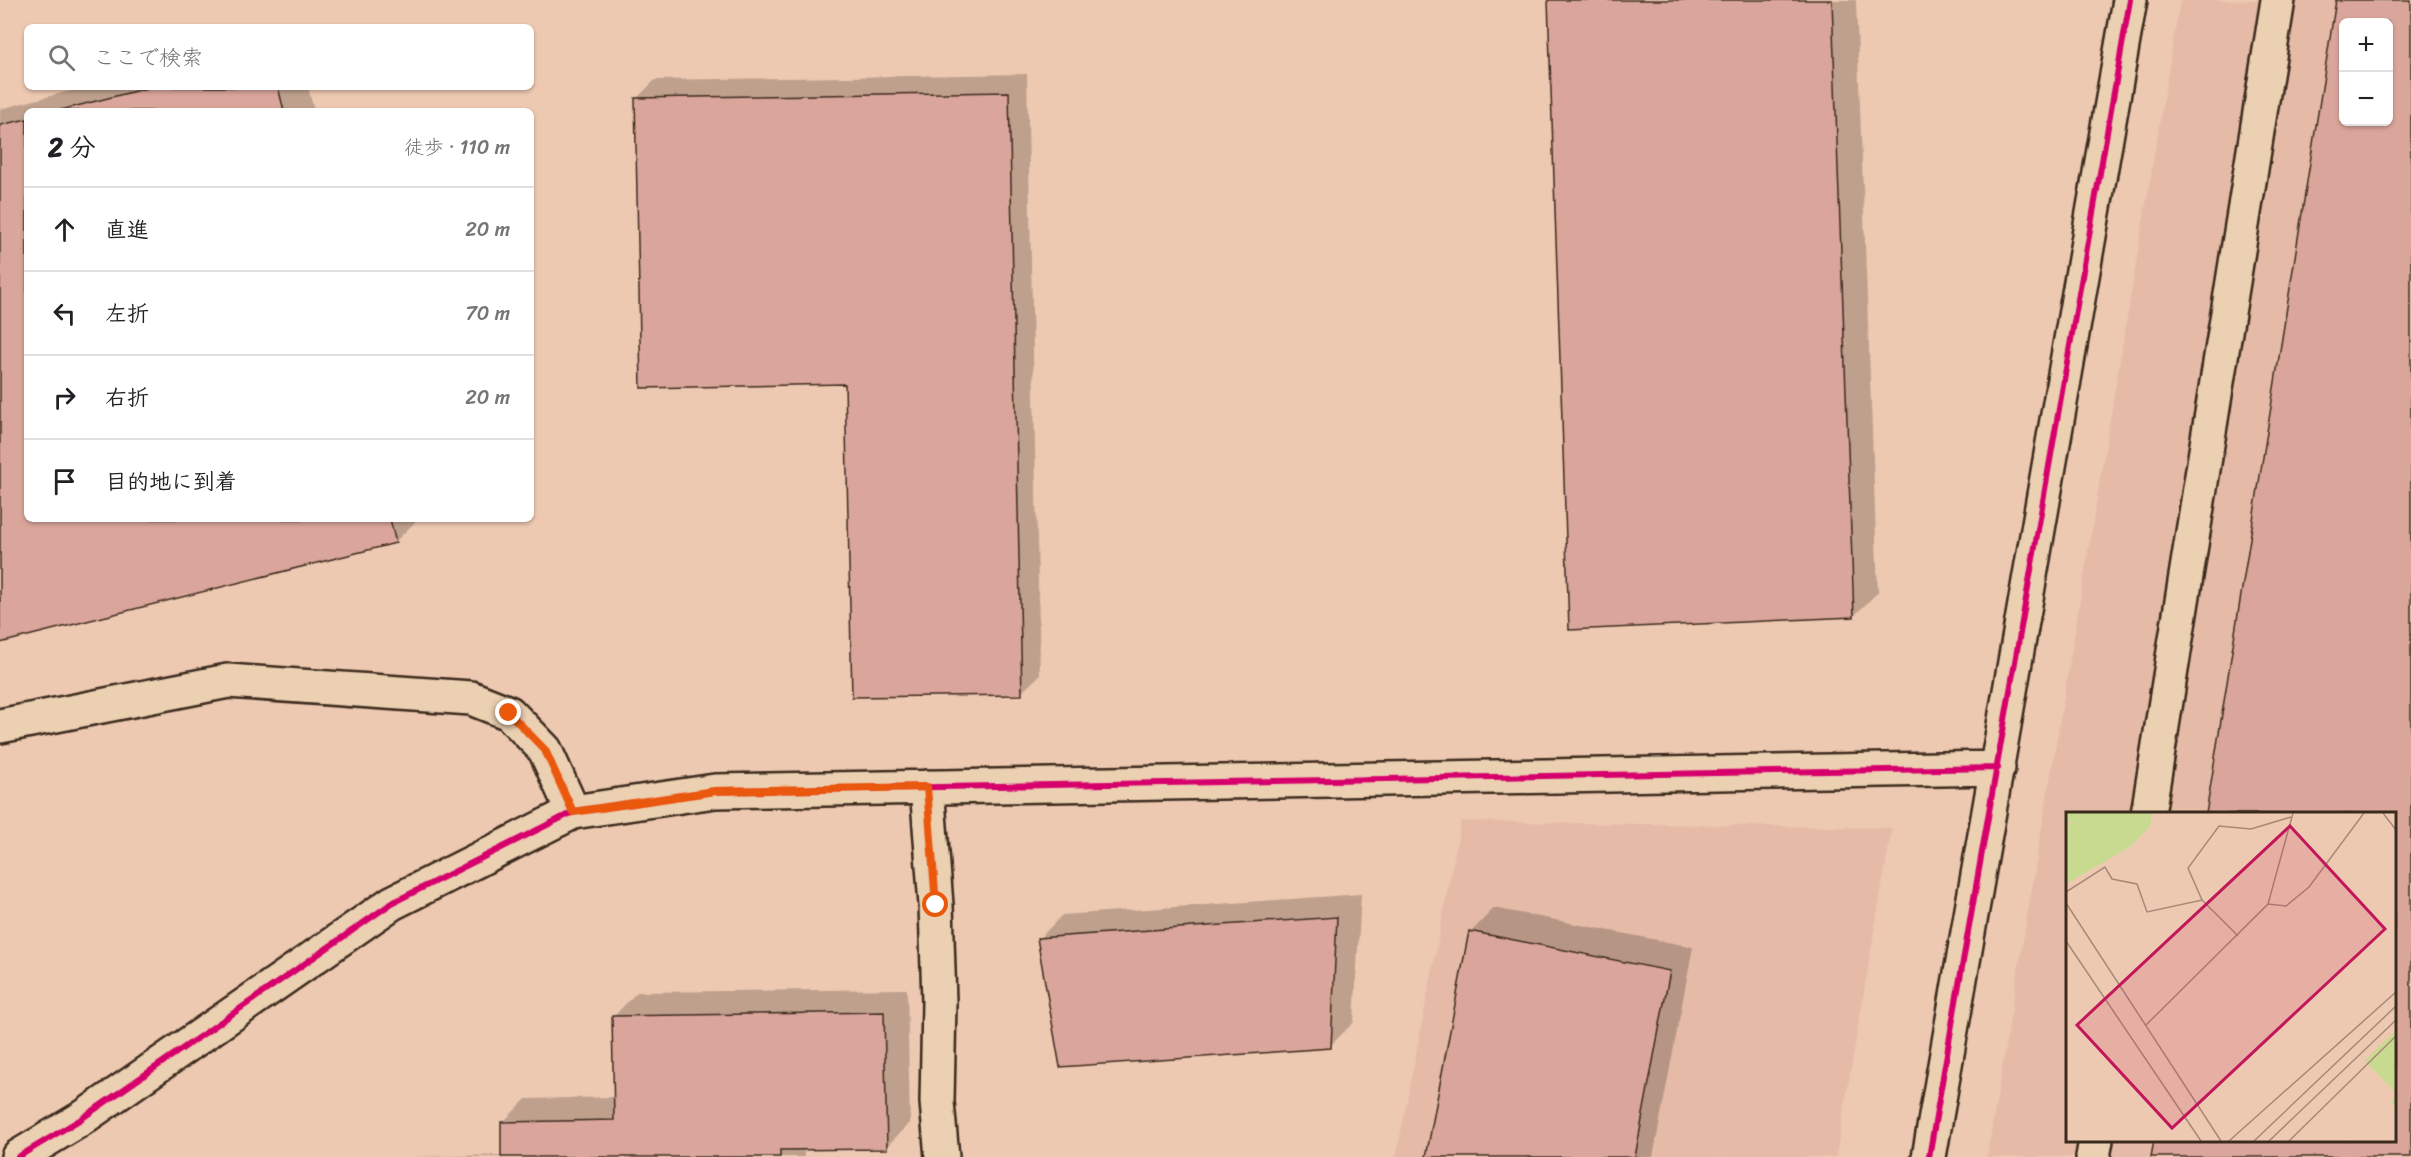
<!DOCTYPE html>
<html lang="ja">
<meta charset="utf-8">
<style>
body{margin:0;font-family:Sriracha,"Klee One",sans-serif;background:#f6f6f6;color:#202124}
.controls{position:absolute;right:18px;top:18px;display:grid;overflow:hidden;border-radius:9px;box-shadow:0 2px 4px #0004}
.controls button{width:54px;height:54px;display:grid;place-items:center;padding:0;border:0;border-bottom:2px solid #e0e0e0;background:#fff;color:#202124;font:30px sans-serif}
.stop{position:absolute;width:18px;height:18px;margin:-14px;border:4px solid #ea580c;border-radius:50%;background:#fff}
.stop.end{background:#ea580c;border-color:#fff;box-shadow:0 2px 6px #0008}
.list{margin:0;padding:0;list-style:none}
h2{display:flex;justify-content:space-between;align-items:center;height:78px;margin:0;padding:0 24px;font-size:26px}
h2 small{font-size:20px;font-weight:400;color:#757577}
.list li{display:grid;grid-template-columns:39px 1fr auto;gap:18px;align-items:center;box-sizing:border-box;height:84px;padding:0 24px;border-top:2px solid #e0e0e0}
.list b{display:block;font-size:22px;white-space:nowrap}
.list em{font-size:20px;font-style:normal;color:#757577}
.icon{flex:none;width:33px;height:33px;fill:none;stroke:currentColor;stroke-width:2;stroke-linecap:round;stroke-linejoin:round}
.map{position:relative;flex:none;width:2411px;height:1157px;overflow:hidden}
.search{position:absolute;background:#fff;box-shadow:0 2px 4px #0004;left:24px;top:24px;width:510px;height:66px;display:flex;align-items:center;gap:15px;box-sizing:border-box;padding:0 21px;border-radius:9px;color:#757577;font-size:22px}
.panel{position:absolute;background:#fff;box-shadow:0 2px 4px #0004;left:24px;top:108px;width:510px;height:414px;border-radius:9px}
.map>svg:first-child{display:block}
.built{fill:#e5bba7;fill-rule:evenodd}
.shadow{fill:#0003;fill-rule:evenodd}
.building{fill:#daa59b;stroke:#3b2a1e;stroke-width:1.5;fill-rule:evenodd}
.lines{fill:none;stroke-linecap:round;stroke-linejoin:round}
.minor-casing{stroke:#3b2a1e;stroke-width:38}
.minor{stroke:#ebd0b2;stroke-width:33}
.cycleway-casing{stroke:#ebd0b2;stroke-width:10}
.cycleway{stroke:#d6006c;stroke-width:6}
.route{stroke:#ea580c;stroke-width:8}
.inset-road{fill:none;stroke:#a68976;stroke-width:1.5}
.view{fill:#c2185b;fill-opacity:0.15;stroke:#c2185b;stroke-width:3}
.inset-edge{fill:none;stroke:#3b2a1e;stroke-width:3}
</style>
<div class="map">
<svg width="2411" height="1157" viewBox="0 0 2411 1157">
<rect width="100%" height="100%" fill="#eec9b1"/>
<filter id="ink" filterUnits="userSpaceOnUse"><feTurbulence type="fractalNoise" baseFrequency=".0167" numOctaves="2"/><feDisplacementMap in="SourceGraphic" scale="12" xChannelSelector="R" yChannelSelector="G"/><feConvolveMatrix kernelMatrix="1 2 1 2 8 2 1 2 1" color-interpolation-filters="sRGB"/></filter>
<g filter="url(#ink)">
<!-- built -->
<path class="built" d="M2180,0H2411V1157H1987ZM2344,22H2388V122H2344ZM2068,814H2394V1140H2068Z
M1461,821L1892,828L1836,1157H1396Z"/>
<!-- shadow -->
<path class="shadow" d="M1550,0H1856L1878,592L1854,616Z
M2337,0H2411V1157H2153L2394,1140V814H2208ZM2344,22H2388V122H2344Z
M1027,74L1040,675L1021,693L846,383L636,99L655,80Z
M85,87H308L314,111H27V519H418L395,542L0,642V109Z
M1361,894L1354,1022L1330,1046L1039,939L1062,915Z
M1494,908L1693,947L1653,1157H1427L1471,932Z
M907,989L910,1123L886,1147L804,1148V1157H411L503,1155L502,1123L526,1099L615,1097L614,1016L637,992Z"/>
<!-- building -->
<path class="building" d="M1548,0H1832L1854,617L1569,630Z
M2336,0H2411V1157H2151L2154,1140H2394V814H2206ZM2344,22H2388V122H2344Z
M151,87H278L284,111H57Z
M1009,92L1022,695L852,697L845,384L641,388L635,98Z
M27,119V519H390L396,543L0,643V125Z
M1337,917L1331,1048L1060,1067L1037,938Z
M1469,931L1670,971L1635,1157H1426Z
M884,1012L887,1149L780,1150V1157H501V1122L614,1120L612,1016Z"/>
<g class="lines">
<!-- minor casing -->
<g class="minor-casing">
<path id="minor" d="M0,726L228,681L471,698L509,713L545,750L573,812
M927,787L936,905L939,1002L937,1102L942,1157
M2148,814L2278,0
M18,1157L81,1119L392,903L573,812L715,791L1998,768
M1929,1157L2130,0
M2093,1157L2096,1140"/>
</g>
<!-- minor -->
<use href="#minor" class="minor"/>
<!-- cycleway casing -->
<g class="cycleway-casing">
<path id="cycleway" d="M18,1157L81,1119L392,903L573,812L715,791L1998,768
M1929,1157L2130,0"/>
</g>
<!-- cycleway -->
<use href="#cycleway" class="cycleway"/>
</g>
</g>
<g class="lines" filter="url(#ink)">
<!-- route -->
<path class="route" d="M509,713L545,750L573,812L715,791L927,787L936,905"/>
</g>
<!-- overview -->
<g transform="translate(2066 812)">
<rect width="330" height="330" fill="#eec9b1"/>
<path d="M0,1H85V13L65,34L0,72V14L8,11H0ZM329,219L330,223V296L325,290L330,281L299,249Z" fill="#c7da8f"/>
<path class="inset-road" d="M317,1L330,18M0,80L39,55L46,67L71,72L81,100L136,88L172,124M136,88L122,56L153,14L185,17L225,5M0,91L155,329M202,92L220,94L243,75L298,1M0,129L135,329M79,214L202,92L227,1M163,329L330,180M188,329L330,194M203,329L330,208M223,329L330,224"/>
<path class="view" d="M224,14L319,117L106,316L11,213Z"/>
<rect width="330" height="330" class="inset-edge"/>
</g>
</svg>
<div class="controls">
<button>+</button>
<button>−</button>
</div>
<div class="stop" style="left:936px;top:905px"></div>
<div class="stop end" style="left:509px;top:713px"></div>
<div class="search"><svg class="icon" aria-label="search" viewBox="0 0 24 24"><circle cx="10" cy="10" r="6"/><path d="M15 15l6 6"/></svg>ここで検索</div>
<section class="panel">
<h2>2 分<small>徒歩 · 110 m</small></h2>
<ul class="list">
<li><svg class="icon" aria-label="ahead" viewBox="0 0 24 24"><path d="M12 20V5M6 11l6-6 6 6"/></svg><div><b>直進</b></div><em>20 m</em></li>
<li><svg class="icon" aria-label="left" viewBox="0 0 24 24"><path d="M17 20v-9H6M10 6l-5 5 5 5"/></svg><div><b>左折</b></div><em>70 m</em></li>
<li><svg class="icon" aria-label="right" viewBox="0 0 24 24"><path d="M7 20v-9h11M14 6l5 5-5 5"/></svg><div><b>右折</b></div><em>20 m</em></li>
<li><svg class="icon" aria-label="arrive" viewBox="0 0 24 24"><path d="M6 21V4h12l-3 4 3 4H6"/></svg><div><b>目的地に到着</b></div></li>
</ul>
</section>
</div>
